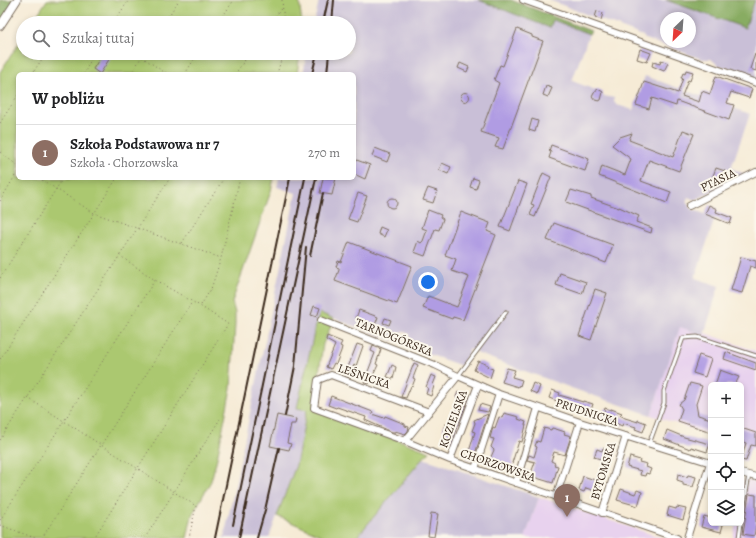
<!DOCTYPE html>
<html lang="pl">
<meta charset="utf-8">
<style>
body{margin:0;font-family:Alegreya,serif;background:#f2f2f2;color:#202124}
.controls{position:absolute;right:12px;bottom:12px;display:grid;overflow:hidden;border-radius:6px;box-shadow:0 2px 6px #0003}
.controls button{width:36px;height:36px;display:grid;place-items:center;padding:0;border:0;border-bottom:1px solid #e0e0e0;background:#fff;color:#202124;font:20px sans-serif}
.compass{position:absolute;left:660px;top:12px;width:36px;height:36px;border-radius:50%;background:#fff;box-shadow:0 2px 6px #0003;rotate:205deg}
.you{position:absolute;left:428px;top:282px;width:14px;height:14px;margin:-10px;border:3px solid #fff;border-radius:50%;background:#1a73e8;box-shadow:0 0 0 6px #1a73e833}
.badge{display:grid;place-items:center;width:26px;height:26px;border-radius:50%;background:#1f6fb2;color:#fff;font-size:13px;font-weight:700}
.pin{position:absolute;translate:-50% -33px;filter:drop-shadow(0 1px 2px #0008)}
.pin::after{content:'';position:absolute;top:21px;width:14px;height:12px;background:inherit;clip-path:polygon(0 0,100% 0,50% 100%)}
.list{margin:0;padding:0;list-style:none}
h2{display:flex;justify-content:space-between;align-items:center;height:52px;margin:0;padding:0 16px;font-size:17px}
h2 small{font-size:13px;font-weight:400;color:#757577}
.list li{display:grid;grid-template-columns:26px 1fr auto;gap:12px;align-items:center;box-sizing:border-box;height:56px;padding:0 16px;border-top:1px solid #e0e0e0}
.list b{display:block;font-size:15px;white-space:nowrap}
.list p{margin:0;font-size:13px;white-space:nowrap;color:#757577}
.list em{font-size:13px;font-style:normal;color:#757577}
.icon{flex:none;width:22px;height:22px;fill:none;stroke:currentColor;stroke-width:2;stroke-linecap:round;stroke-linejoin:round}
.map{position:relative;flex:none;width:756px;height:538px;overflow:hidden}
.search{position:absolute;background:#fff;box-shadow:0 2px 6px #0003;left:16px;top:16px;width:340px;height:44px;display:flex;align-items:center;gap:10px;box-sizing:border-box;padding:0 14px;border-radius:22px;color:#757577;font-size:15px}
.panel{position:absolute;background:#fff;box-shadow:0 2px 6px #0003;left:16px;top:72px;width:340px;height:108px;border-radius:6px}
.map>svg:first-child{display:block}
.built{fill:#e8d2ee}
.industrial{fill:#c9bfd7;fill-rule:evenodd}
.green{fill:#abc86f;stroke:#737946}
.forest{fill:#88ac62;stroke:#626b40}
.building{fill:#b09ce3}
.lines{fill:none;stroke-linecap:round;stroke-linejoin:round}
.service-casing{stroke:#7c6e5e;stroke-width:5}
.minor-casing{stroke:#7c6e5e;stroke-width:8}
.tertiary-casing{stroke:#7c6e5e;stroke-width:9}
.path{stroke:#7c6e5e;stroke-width:1;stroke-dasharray:1 3;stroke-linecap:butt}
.service{stroke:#fff;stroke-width:3}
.minor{stroke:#fff;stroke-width:6}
.tertiary{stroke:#fff;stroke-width:7}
.rail{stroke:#3b2a1e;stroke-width:2}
.labels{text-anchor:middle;stroke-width:4;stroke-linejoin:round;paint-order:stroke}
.street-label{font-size:12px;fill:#3b2a1e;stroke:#fbf7ec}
</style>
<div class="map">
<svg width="756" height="538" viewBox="0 0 756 538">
<rect width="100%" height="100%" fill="#fbf7ec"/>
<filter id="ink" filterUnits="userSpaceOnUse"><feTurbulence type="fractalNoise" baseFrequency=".025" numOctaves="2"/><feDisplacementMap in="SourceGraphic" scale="8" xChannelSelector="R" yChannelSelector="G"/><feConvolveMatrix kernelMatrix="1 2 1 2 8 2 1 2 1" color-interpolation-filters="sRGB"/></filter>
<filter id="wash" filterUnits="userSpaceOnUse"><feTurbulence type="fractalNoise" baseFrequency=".012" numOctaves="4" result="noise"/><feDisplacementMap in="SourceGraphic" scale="16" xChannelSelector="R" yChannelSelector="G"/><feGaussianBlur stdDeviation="0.9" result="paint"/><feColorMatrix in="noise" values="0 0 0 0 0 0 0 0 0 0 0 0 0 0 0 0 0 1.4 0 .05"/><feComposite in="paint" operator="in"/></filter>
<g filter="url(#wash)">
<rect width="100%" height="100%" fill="#f6ebd6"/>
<!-- built -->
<path class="built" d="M680,326L704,335L705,333L756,351V450L741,445V385H711V435L651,415Z
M744,479L756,483V538H733L736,523H741V495Z
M539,497L663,538H525Z"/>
<!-- industrial -->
<path class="industrial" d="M319,0H479L550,28L553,20L589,34L572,81L590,88L604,96L614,98V102L617,105L633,110L645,76L750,114L731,168L745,174L742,177L695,200L688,197L686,202L692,209L715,218L695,278L719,286L704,335L680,327L651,415L574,389L479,354L470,349L462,366L409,347V334L402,331L393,341L320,313L298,408L307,409L296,465L269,538H224L296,193L277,187L279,178H354V74H303L307,53H349V23H314Z
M549,0H666L745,28L755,0H756V83L730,74L731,69L718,65L711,59H702L645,39L643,36ZM666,18H690V42H666Z
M423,458L539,497L525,538H356Z"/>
<!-- green -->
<path class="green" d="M47,0H299L302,23H32Z
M23,37V53H300L297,74H18V178H274L271,191L232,302L235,313V324L231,388L217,458L211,481L192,515L187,538H0V72Z
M320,313L334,319L323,344L314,408L430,452L423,458L356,538H325V537L277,516L296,465L307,410L297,408L316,324Z"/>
<!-- forest -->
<path class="forest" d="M0,0H17L0,26Z
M479,0H511L591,31L589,34L553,20L550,28Z
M666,0H755L745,28Z"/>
<g id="blocks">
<!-- building -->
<path class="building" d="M597,11L603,13L601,20L595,17Z
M517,29L532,35V37L543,41L503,149L495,147L499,138L481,132L499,83L494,80L500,65L503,66Z
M640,49L651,53L647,62L637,59Z
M103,53H113L100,74L93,69Z
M755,54H756V71L750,69Z
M661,60L668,63L664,71L652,66L653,62L660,64Z
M460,63L469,67L467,72L458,68Z
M686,70L693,72L690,81L688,80L682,96L699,102L702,91L710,94L716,76L752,89L749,98L731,92L727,103L734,105L729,120L677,101L676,106L652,98L649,109L636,105L644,82L678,93L683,78H681L683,73L685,74Z
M546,86L552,88L548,97L543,95Z
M598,89L603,92L601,100L599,101L595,100L592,96L594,92Z
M460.5 97a4.5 4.5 0 1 1 9 0a4.5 4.5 0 1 1-9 0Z
M532,119L538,121L535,132L529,130Z
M683,130L694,134L679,171L649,160L641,181L671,192L667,203L599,176L602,166L625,175L631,159L612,145L620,137L632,133L629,140L673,157Z
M551,145L589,159L585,171L549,158L551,152L549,151Z
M375,148L390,154L387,162L372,156Z
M354,159L370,165L365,179L354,174Z
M442,163L451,167L448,174L439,170Z
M716,168L725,171L719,185L711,181Z
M543,173L551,177L535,217L530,215L534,205L531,204Z
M323,178H336L332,195L320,193Z
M473,178L479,180L476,189L470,187Z
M518,181L527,184L510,231L500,227Z
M428,188L437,191L433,203L423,200Z
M571,190L591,196V198L619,208V207L639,216L636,222L652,228L651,233L566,202Z
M358,193L367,196L357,222L348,219Z
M387 203a5 5 0 1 1 10 0a5 5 0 1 1-10 0Z
M709,205L717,209L716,212L732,218L730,224L705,214Z
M428,210L441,215L440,217L443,219L439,230L435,229L425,256L414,252L418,241L421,243L423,241L427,230L422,228Z
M461,212L490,223L487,231L496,235L463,320L453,317L452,319L423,308L428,296L457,307L469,277L452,271L456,259L445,255Z
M554,223L613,245L606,263L547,240Z
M380,227L387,230L384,237L378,234Z
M349,242L412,266L397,304L335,281L339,270V268L336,267L338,261L341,262Z
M741,257L756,261V268L750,266L742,293L731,290Z
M560,273L586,282L582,294L556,285Z
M595,289L607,293L591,340L579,336Z
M314,306L320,308L317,317L311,315Z
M359,310L378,317L375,325L356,318Z
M385,318L391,320L389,325L383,323Z
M327,336L342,342L340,346L342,347L341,351L336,364L334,363L331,369L326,367L335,345L326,340Z
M357,344L363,346L356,366L354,365L349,377L345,375Z
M373,346L381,349L376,364L378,365L369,384L364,382L375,353L371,351Z
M726,352L756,363V370L724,359Z
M699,355L711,359L705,377L693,373Z
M478,361L488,365L487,367L493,369L490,378L474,370Z
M414,363L418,365L413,378L415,379L412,387L411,386L406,398L401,397Z
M392,365L396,367L393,379L387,377Z
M507,368L515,370L512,377L522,380L520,386L519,385L518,387L502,382Z
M720,370L739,377L735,385H715Z
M431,375L436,377L433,385L434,386L431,396L426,394L428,388L426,387Z
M533,383L540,386L537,394L530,391Z
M690,383L702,386L696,404L698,415L711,419V432L678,421L682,409L679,404L684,400Z
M552,390L560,393L559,395L583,402V401L593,404L590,413L582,410L583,408L558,399L557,401L549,398Z
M458,392L468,395L467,397H469L459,422H458L452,441L444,438L446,431L443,430L445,424L451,426L459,398L456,397Z
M331,396L373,412L372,414L384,418L385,416L405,424V426L409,427L408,431L405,434L395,431V432H392L365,420L366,417L337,407L336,408L328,405Z
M480,404L490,407L488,412L478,410Z
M605,408L611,410V409L622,413L620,415L625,418L638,422V420L646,423L643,432L635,429L636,427L623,423L622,426L602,417Z
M504,413L519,417L518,419L526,422L525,425H526L522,442L519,441L512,463H513L511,470L491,464L492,460L490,459L494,450L491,447L494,439L490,438L493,427L495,428L499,417L502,418Z
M488,414L473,460L467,458L475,432L472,431L475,423L474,420Z
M277,415L296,419L295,424H291L287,443L291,444L289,450L270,446Z
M544,428L551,430L552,428L556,429L565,432L564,434L571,436L565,455L554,452L551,461L555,463L554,465L558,466L553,483L530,476L535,462L527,460L529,455L534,457L537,447L535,446L537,441L540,442Z
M741,428L756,433V446L751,445L746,461L741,460L746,443L741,441Z
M667,430L684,437L710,444L707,452L691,447L690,449L685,447L664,439Z
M603,448L610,451L607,461L594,457L597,449L602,451Z
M630,457L640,460L639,462L647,464L646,467L651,469L649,474L646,473L645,476L640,475L641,471L627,467Z
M525,470L529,471L527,479L522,477Z
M678,474L687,477L688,475L696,477L693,487L683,485V482L677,480Z
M583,476L601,482L598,492L586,488L584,492L579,490Z
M621,489L635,494L637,490L642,492L638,506L617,500Z
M749,494L756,495V525L754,536L743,534Z
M669,507L676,509L677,507L686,509L683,520L667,515Z
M431,513L438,514L434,537L428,536Z
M704,516L711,518V523L723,525L721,532L701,527Z"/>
</g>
</g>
<g filter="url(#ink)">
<use href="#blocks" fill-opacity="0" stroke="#7c6e5e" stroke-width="1"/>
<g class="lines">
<!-- service casing -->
<g class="service-casing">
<path id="service" d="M458,376L506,312
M649,444L664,403V391L683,338L697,337L704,339L756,356
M741,521L749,475
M739,538L741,523"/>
</g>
<!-- minor casing -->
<g class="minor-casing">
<path id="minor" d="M523,0L756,83
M689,206L756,172
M321,320L435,365L458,376L499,394L580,422L711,463
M429,412L331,375L318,380L314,408L405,441L450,460L677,538
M405,441L458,376
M450,460L478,385
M475,469L499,394
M741,473L756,477
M516,483L538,408
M556,497L580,422
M602,513L626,436
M687,538L710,463"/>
</g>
<!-- tertiary casing -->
<g class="tertiary-casing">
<path id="tertiary" d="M0,26L17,0"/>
</g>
<!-- path -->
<path class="path" d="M282,0L284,23
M113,23L129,0
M164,23L179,0
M218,23L234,0
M271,23L282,7
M142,57L167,74
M32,74L46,53
M84,74L94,53
M131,74L144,53
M185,74L198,53
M235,74L250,53
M277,74L283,53
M0,123L18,95
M0,152L18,166
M39,178L94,213L221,258
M0,201L18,171
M182,243L224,178
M0,278L63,178
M201,305L211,289L221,258L240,178
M0,359L117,178
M28,398L196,506L189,538
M0,440L170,178
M0,520L155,280
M0,525L35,538
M42,538L192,302
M94,538L228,324L200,306L155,280L119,255
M145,538L220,419"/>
<!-- service -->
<use href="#service" class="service"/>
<!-- minor -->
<use href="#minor" class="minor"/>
<!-- tertiary -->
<use href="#tertiary" class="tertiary"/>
<!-- rail -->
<path class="rail" d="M323,23L328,0
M332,23L334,0
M312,74L317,53
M327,74L329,53
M310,256L323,193
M285,416L295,366L306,247
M233,525L305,178
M215,538L290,178
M239,538L316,178
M257,538L265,510L279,448"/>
</g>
</g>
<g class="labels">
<!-- street labels -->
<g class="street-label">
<text transform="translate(718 180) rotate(-26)" y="4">PTASIA</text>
<text transform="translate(394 337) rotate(22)" y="4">TARNOGÓRSKA</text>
<text transform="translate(364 376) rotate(19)" y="4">LEŚNICKA</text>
<text transform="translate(587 412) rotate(18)" y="4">PRUDNICKA</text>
<text transform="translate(453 419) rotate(-70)" y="4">KOZIELSKA</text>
<text transform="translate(498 465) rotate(19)" y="4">CHORZOWSKA</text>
<text transform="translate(603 471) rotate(-73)" y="4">BYTOMSKA</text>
</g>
</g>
</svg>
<div class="controls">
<button>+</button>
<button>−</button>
<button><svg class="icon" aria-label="locate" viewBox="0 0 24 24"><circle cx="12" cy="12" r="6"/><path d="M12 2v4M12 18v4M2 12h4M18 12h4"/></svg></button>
<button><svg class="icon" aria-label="layers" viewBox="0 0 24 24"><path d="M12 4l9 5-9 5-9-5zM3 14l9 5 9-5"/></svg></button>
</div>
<svg class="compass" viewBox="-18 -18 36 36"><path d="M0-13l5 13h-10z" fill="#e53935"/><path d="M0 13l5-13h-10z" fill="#757577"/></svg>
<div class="you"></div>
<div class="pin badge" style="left:567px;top:517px;background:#8d6e63">1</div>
<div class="search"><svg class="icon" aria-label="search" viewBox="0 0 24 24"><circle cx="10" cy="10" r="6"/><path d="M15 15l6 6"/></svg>Szukaj tutaj</div>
<section class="panel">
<h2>W pobliżu<small></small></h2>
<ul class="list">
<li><span class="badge" style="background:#8d6e63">1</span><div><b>Szkoła Podstawowa nr 7</b><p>Szkoła · Chorzowska</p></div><em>270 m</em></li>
</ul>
</section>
</div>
